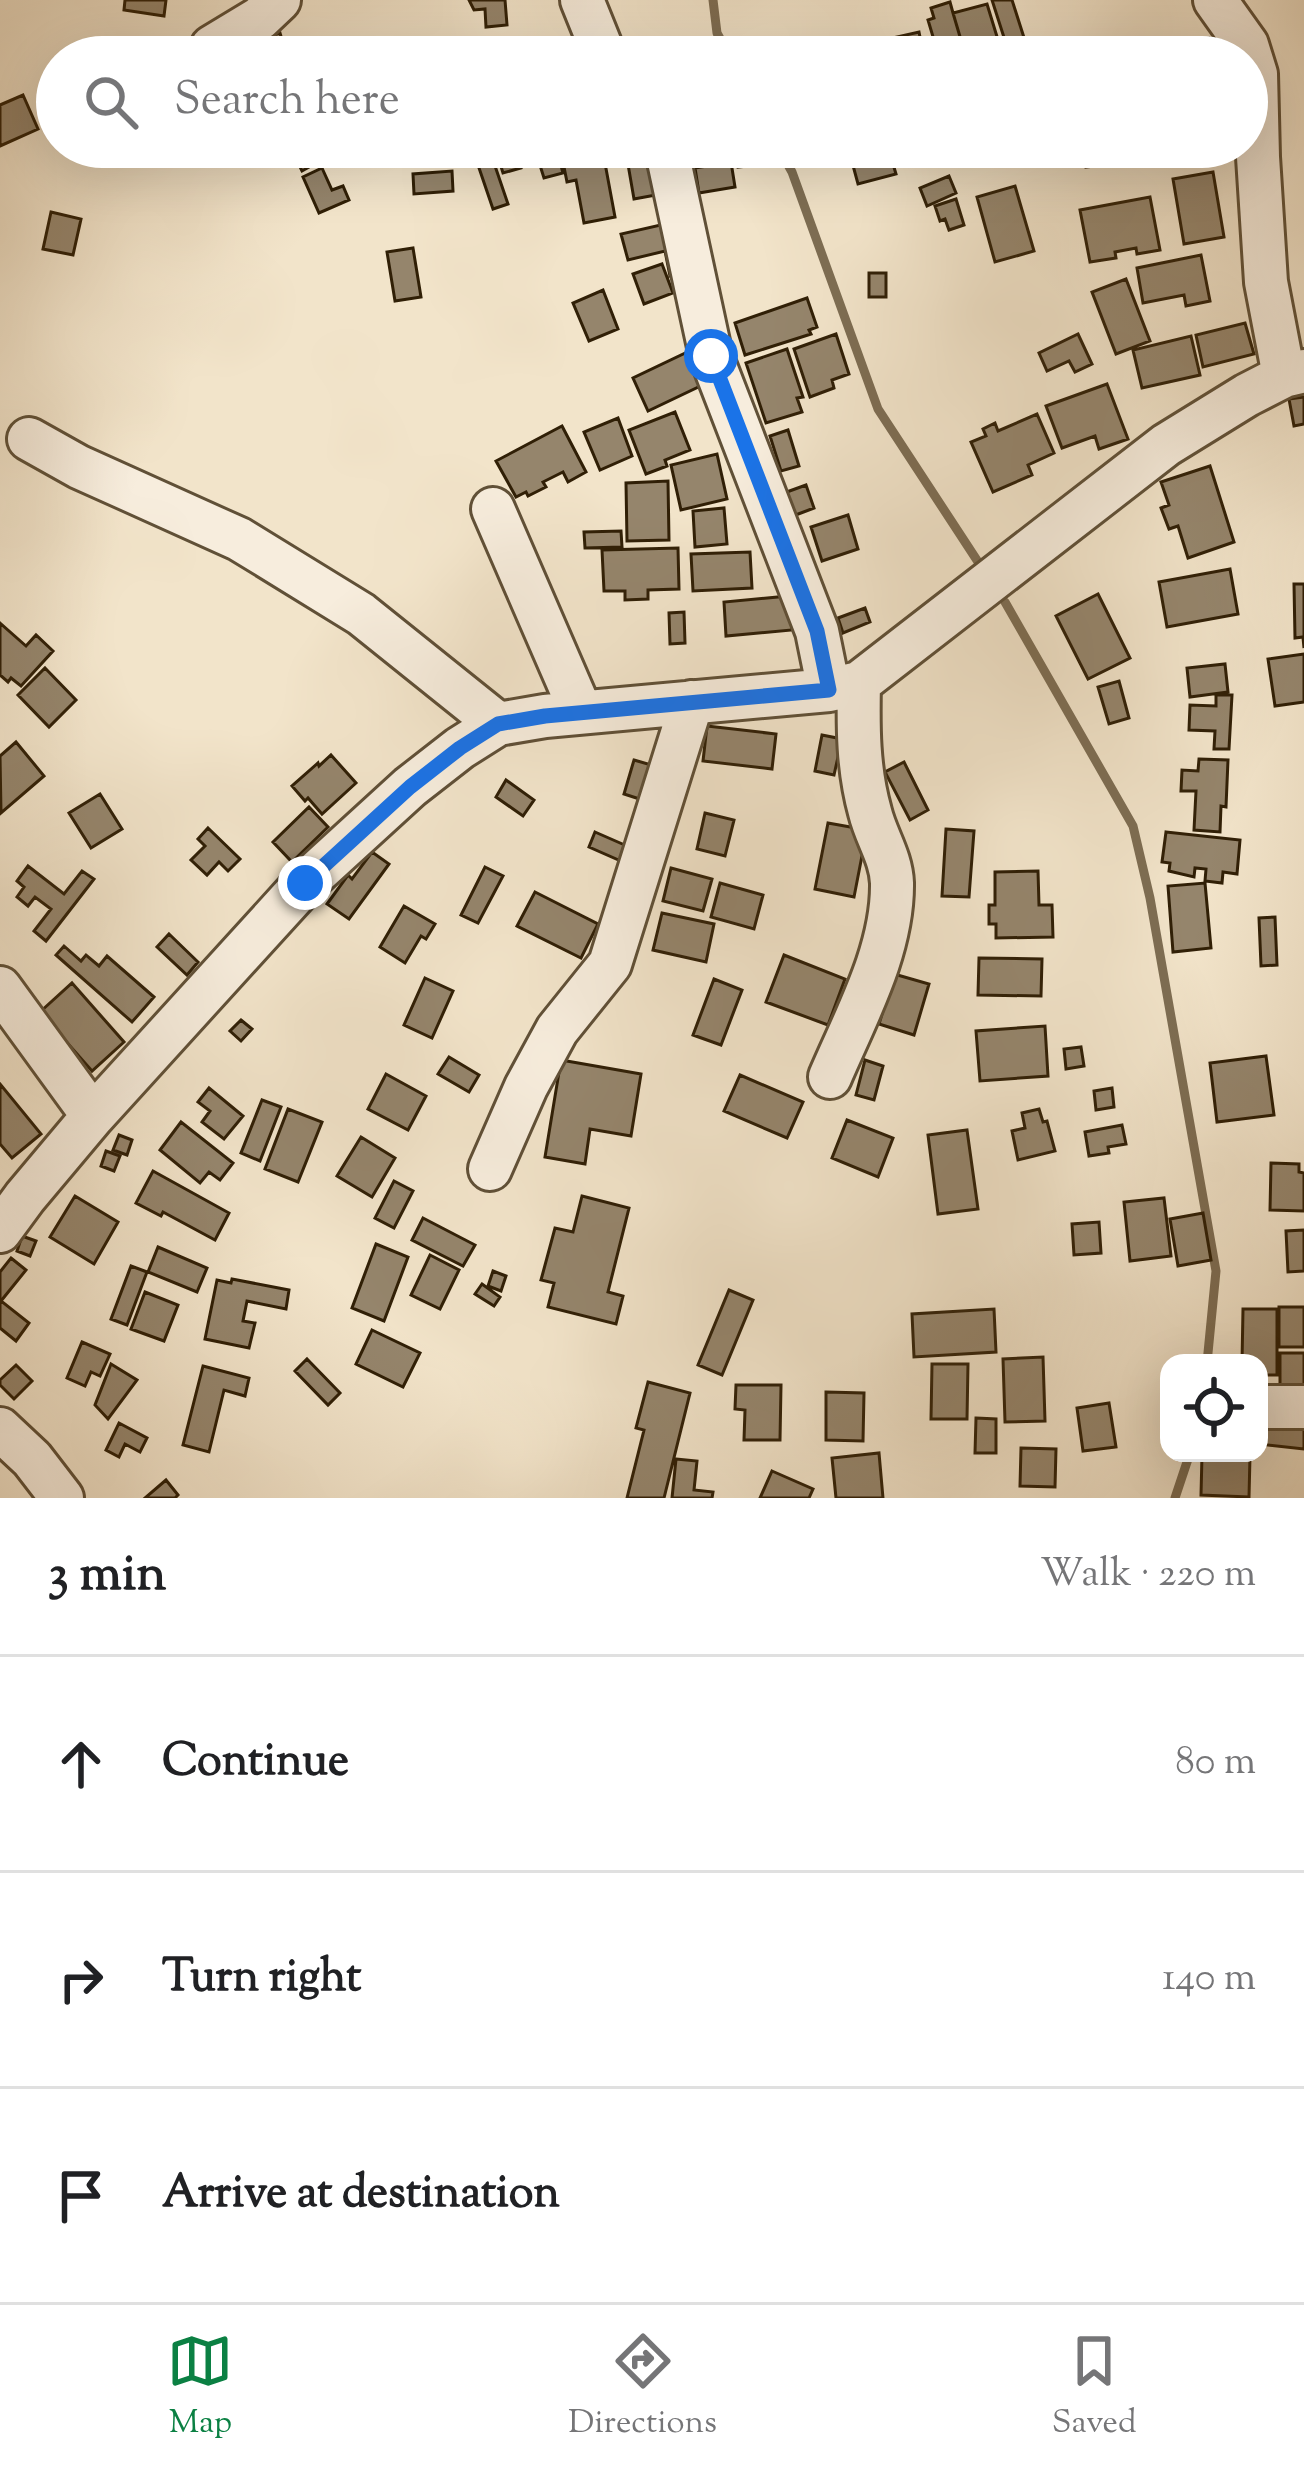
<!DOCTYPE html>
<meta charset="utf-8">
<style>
body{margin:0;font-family:"Sorts Mill Goudy",serif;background:#f2f2f2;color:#202124}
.controls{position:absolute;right:36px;bottom:36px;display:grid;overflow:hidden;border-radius:24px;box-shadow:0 12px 48px #0002}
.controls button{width:108px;height:108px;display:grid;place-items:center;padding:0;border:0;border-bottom:3px solid #e0e0e0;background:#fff;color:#202124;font:60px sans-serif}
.stop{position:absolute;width:36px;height:36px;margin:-27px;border:9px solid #1a73e8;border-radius:50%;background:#fff}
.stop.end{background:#1a73e8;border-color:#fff;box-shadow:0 3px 12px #0008}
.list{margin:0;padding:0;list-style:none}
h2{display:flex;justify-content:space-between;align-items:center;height:156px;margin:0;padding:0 48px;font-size:51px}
h2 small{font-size:39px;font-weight:400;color:#757577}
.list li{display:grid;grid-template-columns:78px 1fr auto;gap:36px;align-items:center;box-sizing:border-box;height:216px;padding:0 48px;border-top:3px solid #e0e0e0}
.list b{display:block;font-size:45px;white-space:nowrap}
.list em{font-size:39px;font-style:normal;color:#757577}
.icon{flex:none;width:66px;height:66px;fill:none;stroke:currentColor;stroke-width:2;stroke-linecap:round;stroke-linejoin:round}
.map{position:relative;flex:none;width:1304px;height:1498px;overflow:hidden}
.search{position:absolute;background:#fff;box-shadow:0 12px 48px #0002;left:36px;right:36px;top:36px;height:132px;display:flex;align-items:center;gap:30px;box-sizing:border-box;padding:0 42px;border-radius:66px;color:#757577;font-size:45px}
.sheet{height:804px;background:#fff}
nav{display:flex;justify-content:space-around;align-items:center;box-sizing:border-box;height:168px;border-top:3px solid #e0e0e0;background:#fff;font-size:33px;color:#757577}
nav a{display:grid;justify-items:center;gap:6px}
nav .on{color:#0b8043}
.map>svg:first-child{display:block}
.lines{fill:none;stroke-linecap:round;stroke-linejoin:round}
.stream{stroke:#7d6d53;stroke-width:9}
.building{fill:#95856c;stroke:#301f06;stroke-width:3}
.minor-casing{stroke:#605037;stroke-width:48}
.minor{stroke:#f7eddd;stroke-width:42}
.route{stroke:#1a73e8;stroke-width:15}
</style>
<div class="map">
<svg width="1304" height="1498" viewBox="0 0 1304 1498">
<rect width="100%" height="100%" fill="#f2e4ca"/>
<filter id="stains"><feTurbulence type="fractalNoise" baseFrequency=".00167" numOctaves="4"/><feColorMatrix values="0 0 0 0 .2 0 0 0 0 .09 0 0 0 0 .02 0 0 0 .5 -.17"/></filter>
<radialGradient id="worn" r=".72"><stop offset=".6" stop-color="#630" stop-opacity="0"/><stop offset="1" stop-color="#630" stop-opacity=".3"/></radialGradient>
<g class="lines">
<!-- stream -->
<path class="stream" d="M713,0L717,33L730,57
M778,147L792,172L878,409L984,571
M1005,602L1133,826L1150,898L1216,1271L1207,1363
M1175,1498L1190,1453"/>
</g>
<!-- building -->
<path class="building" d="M125,0H166L164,16L124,10Z
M469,0H505L507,25L486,27L485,9L474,10Z
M992,0H1012L1027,47L1009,53Z
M950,2L953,13L966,57H939L928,20L934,18L931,8Z
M987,4L1002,53L989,57H966L953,13Z
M919,32L924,57H855L852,47Z
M280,33L287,57H252L247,43Z
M1209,38L1213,57H1191L1189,42Z
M438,43L440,57H409L408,47Z
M23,95L38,129L0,146V105Z
M290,147H313L320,161L302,171Z
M513,147H556L563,173L544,178L538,159L520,164L521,168L503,173L498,157L515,153Z
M560,147H602L615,217L584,223L576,180L567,182Z
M625,147H663L672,192L634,199Z
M735,147H755L757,165L738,167Z
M848,147H888L896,174L858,184Z
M895,147H920L922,155L900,163Z
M946,147L949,156L935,160L932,151Z
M1084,147H1141L1143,160L1086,167Z
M493,160L508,204L493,209L478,165Z
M731,162L735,187L699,193L695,168Z
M322,168L332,190L343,186L349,200L319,213L303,177Z
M452,171L453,191L414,194L413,174Z
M1213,172L1224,237L1184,244L1173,179Z
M949,176L956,193L927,206L920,188Z
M1015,186L1034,251L995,262L977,197Z
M1150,197L1160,250L1137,254L1136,248L1115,252L1116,258L1090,262L1080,210Z
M956,199L964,225L949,230L945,219L940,221L935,206Z
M51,212L81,219L73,255L43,249Z
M678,221L690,272L670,276L665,251L628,260L621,234Z
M413,248L421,297L395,301L387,252Z
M1201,255L1210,301L1186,306L1184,295L1143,303L1137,268Z
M662,264L673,293L644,304L633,274Z
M869,273H886V297H869Z
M1126,279L1150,341L1116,354L1092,292Z
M603,290L618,329L589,341L573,303Z
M807,298L817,327L809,330L811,334L745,355L735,323Z
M1245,323L1254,354L1203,367L1196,335Z
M836,334L849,374L832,380L834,388L810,397L794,349Z
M1078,334L1092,364L1075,372L1069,361L1047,371L1039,353Z
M1191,336L1200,375L1142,388L1133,350Z
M700,346L715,379L648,411L633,378Z
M787,349L803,397L797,398L802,412L766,423L746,363Z
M1107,384L1128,439L1099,449L1095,436L1062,448L1046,406Z
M1304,397V424L1294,426L1289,399Z
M675,412L690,450L665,460L667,466L646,474L629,430Z
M1037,414L1054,453L1028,465L1032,475L993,492L971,442L986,436L983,429L995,423L998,431Z
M618,418L632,456L600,470L584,432Z
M562,426L586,472L568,482L563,472L543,482L546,487L528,496L526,492L516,497L496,461Z
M788,430L799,466L781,471L770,436Z
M717,454L727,499L681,510L671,465Z
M1210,466L1234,542L1188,558L1178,526L1169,529L1161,508L1169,505L1161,482Z
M668,481L669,540L627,541L626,483Z
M806,485L814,508L793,516L784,493Z
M724,508L727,544L695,547L693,511Z
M848,515L858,549L822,561L811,527Z
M621,531L622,547L585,548L584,532Z
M678,548L679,589L648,590V599L625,600V591H604L602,550Z
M750,552L752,588L693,591L691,554Z
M1230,569L1238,614L1167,627L1159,582Z
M1294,584H1304V648L1303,637L1295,638Z
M1098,594L1130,658L1088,679L1056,616Z
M789,596L792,630L726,636L724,602Z
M865,608L870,622L843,633L838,618Z
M684,612L685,643L670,644L669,613Z
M0,623L26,646L36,635L53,651L21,686L11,678L8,682L0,675Z
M1304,654V702L1275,706L1268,659Z
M1225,664L1228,692L1190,697L1187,668Z
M45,668L76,700L49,727L18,695Z
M1119,681L1129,718L1109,724L1098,687Z
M1216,695H1232L1229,749H1214L1215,731L1189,730L1190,705L1216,706Z
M707,726L776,734L772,769L703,761Z
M822,735L842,739L834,775L815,771Z
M16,742L44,776L1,813L0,756Z
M331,755L356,783L322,814L308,798L305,801L292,786L318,763L319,766Z
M1199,759L1228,760L1226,807L1221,806L1220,832L1194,830L1196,791H1181L1182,770L1198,771Z
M634,760L665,769L655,804L624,794Z
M904,762L928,810L910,820L885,772Z
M506,780L534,800L523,816L496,797Z
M100,794L122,829L91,848L69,813Z
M309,807L328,827L292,862L273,842Z
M705,813L734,820L725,856L697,849Z
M828,823L867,830L854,897L815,889Z
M208,828L240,859L228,871L219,862L207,875L191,860L205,846L198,839Z
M946,829L974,831L969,897L942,896Z
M595,832L636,850L630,865L589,847Z
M1166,832L1240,840L1237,874L1223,872L1222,883L1205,881L1206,869L1195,868L1194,877L1169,871L1170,863L1162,862Z
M372,852L389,864L349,919L327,904L348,875L352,879Z
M28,866L64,894L82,871L94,879L46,941L34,931L51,909L35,897L28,906L17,897L24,887L17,881Z
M485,867L503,876L478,923L461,915Z
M671,868L712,879L703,911L663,901Z
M1038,871L1039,905H1052L1053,937L996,938V924H989V905H995V872Z
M720,883L763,895L754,929L711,917Z
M1205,883L1211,948L1173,952L1168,886Z
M535,892L598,924L581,958L517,926Z
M404,906L435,924L426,939L421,936L405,963L380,947Z
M662,913L714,924L706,962L653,950Z
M1275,917L1277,965L1261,966L1259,918Z
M169,934L198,962L187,975L157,947Z
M64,946L81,961L86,955L99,966L107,956L154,997L132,1022L56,955Z
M784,955L845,979L828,1025L766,1002Z
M979,958L1042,959L1041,996L978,995Z
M894,974L929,984L914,1035L879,1024Z
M425,978L453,991L432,1038L404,1025Z
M714,979L742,990L721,1045L693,1035Z
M72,983L124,1042L92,1071L40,1012Z
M241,1020L252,1029L241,1041L230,1031Z
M1045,1026L1048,1076L980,1081L976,1031Z
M1081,1047L1084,1066L1066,1069L1064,1049Z
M1266,1056L1274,1115L1217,1122L1210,1063Z
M449,1057L479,1075L469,1092L438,1074Z
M561,1060L641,1074L631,1136L590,1129L585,1164L545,1157Z
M865,1060L883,1066L874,1100L856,1095Z
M386,1074L426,1096L408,1130L368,1109Z
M740,1075L803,1102L787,1138L724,1111Z
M0,1084L41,1134L12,1158L0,1144Z
M209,1088L243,1116L224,1139L202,1122L210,1111L198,1102Z
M1112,1088L1114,1107L1096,1110L1094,1091Z
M262,1100L281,1107L260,1161L241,1153Z
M288,1109L322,1122L298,1182L265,1169Z
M1039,1109L1043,1122L1047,1121L1055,1151L1018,1160L1012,1131L1025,1128L1022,1113Z
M847,1120L893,1138L878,1177L832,1158Z
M181,1122L233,1163L220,1180L209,1172L200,1183L160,1150Z
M1122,1125L1126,1144L1108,1147L1109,1153L1089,1156L1085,1132Z
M967,1130L978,1209L938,1214L928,1135Z
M119,1135L132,1140L127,1155L113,1150Z
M361,1137L395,1158L372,1197L337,1176Z
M106,1151L120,1156L114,1171L101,1166Z
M1271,1163L1299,1164V1172L1304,1173V1211L1270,1210Z
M153,1171L229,1213L215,1240L163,1212L161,1216L136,1203Z
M394,1181L413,1191L394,1228L375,1218Z
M75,1196L118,1222L94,1264L50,1237Z
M582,1196L629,1208L608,1292L623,1296L616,1324L548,1307L554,1283L541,1280L555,1228L573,1232Z
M1164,1198L1171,1256L1130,1261L1124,1202Z
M1203,1213L1211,1260L1178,1266L1170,1219Z
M423,1218L475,1245L463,1266L412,1240Z
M1099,1222L1101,1253L1074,1255L1072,1224Z
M1304,1230V1271L1288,1272L1286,1231Z
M22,1236L36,1241L30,1256L17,1251Z
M376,1244L408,1257L384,1321L352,1308Z
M158,1247L207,1268L197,1292L148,1272Z
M430,1255L459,1270L440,1309L411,1295Z
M11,1258L26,1270L1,1301L29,1323L16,1341L0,1328V1272Z
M131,1266L147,1272L127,1325L111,1319Z
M493,1271L506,1276L501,1291L488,1286Z
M232,1279L289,1290L286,1309L247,1301L243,1321L255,1323L249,1348L205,1339L217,1280L231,1283Z
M482,1284L500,1297L494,1306L475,1294Z
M729,1290L753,1300L722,1375L698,1365Z
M145,1292L178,1305L164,1341L131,1329Z
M1279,1307H1304V1347H1279Z
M994,1309L996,1352L914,1357L912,1314Z
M1243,1309H1277V1375H1259V1363H1242Z
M372,1330L420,1353L403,1387L356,1364Z
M82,1342L110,1354L100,1376L91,1372L85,1386L67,1378Z
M1280,1353H1304V1395H1280Z
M1043,1357L1045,1421L1005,1422L1003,1359Z
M307,1359L340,1393L328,1405L295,1371Z
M111,1364L137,1380L108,1419L95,1405Z
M932,1364H968L967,1419H931Z
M16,1365L32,1381L14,1399L0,1385V1380Z
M203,1366L249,1378L245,1396L224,1390L209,1452L183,1445Z
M648,1382L690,1393L664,1498H627L644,1430L636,1428Z
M736,1385H781L780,1440H744L745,1410L735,1409Z
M826,1392L864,1393L863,1441L826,1440Z
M1109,1403L1116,1447L1083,1451L1077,1408Z
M1261,1416L1304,1420V1449L1259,1444Z
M976,1418L996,1419V1453H975Z
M119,1423L147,1438L140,1452L125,1444L119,1457L106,1450Z
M1021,1448L1056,1449L1055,1487L1020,1486Z
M879,1453L883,1498H836L832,1458Z
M1202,1455L1250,1456L1249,1497L1201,1495Z
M676,1459L697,1461L694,1490L713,1492L712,1498H672Z
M772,1471L813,1489L809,1498H760Z
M166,1480L178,1495L175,1498H145Z"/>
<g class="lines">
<!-- minor casing -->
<g class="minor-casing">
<path id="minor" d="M582,0L605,57
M1215,0L1247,45L1256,74L1258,157L1266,282L1284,376
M212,47L260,18L279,0
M666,147L711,356L817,631L829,690
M29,439L79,467L239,539L361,614L498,724
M493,509L581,712
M0,988L93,1116
M830,1077C856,1016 893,950 892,883C891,857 876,837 870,812C858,769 858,727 859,683
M490,1169L526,1087L557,1030L610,964L692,702
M0,1231L25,1197L93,1116L305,883L410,787L460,748L498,724L545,716L829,690L859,683L1166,445L1247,395L1284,376L1304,371
M1259,1407H1304
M0,1429L32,1459L62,1498"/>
</g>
<!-- minor -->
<use href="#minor" class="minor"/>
</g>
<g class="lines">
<!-- route -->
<path class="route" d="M305,883L410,787L460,748L498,724L545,716L829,690L817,631L711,356"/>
</g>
<rect width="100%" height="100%" filter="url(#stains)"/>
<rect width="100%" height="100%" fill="url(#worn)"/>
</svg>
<div class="controls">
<button><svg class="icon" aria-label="locate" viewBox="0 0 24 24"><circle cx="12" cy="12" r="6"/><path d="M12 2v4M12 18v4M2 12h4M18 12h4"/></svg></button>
</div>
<div class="stop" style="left:711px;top:356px"></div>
<div class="stop end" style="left:305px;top:883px"></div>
<div class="search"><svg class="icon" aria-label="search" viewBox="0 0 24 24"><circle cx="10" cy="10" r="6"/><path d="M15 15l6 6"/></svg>Search here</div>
</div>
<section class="sheet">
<h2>3 min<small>Walk · 220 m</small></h2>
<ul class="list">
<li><svg class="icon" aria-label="ahead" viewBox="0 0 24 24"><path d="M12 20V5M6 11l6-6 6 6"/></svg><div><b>Continue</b></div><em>80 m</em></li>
<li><svg class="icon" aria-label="right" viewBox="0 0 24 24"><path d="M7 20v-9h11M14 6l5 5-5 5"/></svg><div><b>Turn right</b></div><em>140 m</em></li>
<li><svg class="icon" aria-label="arrive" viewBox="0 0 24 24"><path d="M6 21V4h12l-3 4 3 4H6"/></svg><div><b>Arrive at destination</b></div></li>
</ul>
</section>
<nav>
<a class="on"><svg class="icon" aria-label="map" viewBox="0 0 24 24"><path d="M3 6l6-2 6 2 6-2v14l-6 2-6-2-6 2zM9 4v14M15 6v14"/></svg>Map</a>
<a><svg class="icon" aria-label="directions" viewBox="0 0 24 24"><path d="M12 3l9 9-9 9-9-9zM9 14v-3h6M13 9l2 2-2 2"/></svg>Directions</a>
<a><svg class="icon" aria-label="saved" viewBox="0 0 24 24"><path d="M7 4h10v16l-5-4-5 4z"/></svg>Saved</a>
</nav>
